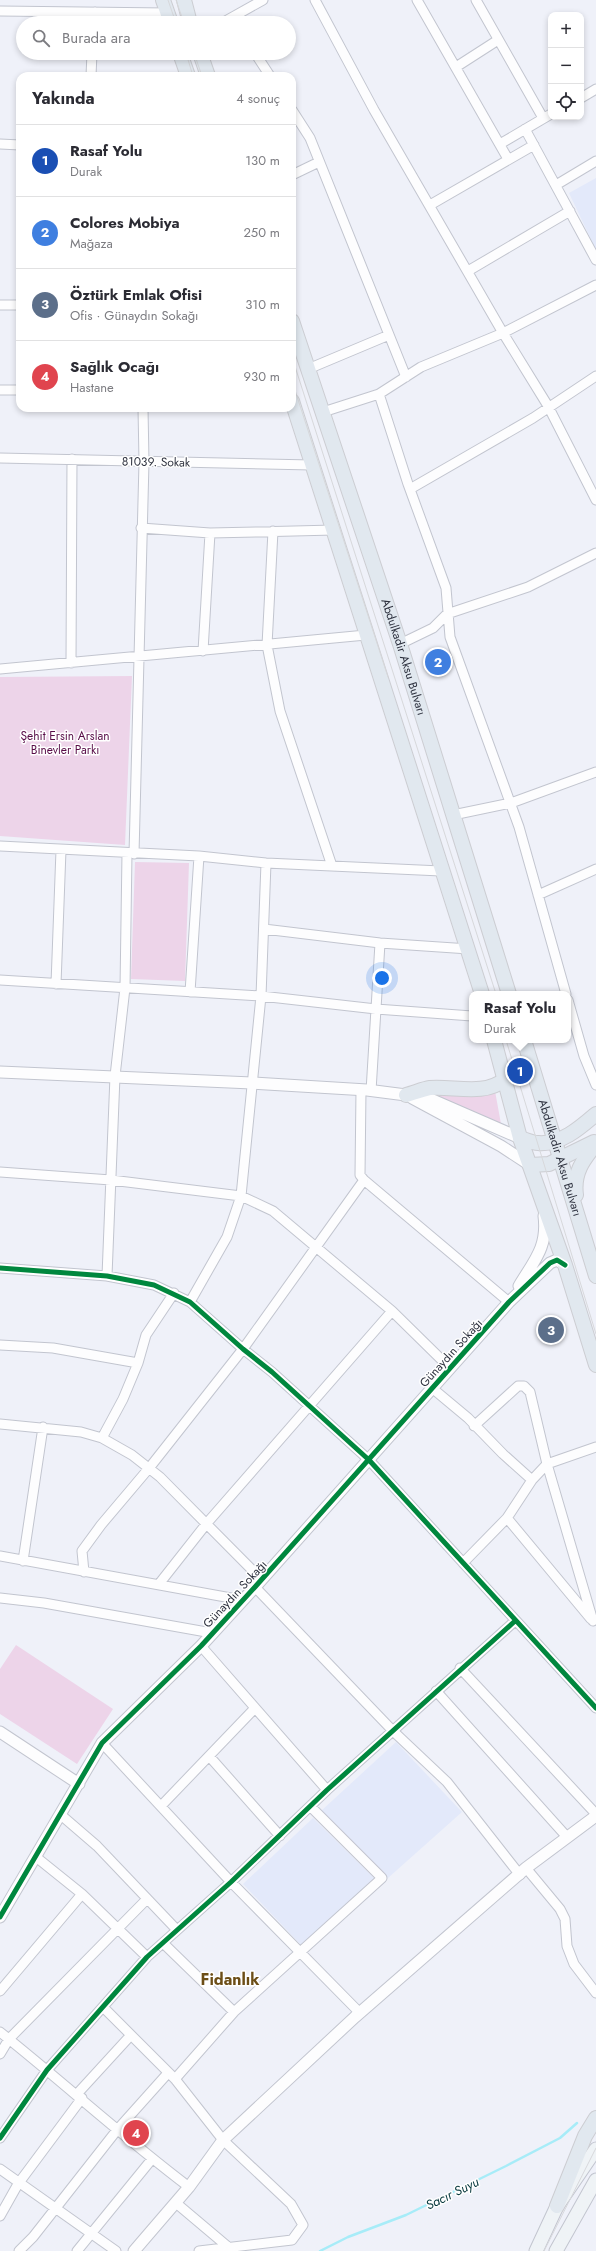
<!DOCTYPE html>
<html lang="tr">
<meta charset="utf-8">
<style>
body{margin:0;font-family:Jost,sans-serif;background:#f7f7f7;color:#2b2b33}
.controls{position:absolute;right:12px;top:12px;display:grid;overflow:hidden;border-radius:8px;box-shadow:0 2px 6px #0003}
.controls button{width:36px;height:36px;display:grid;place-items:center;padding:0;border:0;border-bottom:1px solid #e1e1e2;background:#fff;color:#2b2b33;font:20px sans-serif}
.you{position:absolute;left:382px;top:978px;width:14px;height:14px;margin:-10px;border:3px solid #fff;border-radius:50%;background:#1a73e8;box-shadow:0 0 0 6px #1a73e833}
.badge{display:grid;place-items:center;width:26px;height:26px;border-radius:50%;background:#2563eb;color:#fff;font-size:13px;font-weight:700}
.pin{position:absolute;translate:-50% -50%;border:2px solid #fff;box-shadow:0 1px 4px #0006}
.popup{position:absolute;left:469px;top:991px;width:102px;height:52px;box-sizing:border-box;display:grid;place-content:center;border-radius:8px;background:#fff;filter:drop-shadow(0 1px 3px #0005);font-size:13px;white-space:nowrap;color:#7c7c81}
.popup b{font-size:15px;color:#2b2b33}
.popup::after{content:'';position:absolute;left:50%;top:100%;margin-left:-8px;border:8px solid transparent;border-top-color:#fff}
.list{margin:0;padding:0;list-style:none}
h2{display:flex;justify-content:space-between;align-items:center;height:52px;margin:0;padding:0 16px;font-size:17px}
h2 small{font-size:13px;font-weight:400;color:#7c7c81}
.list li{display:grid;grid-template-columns:26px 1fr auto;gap:12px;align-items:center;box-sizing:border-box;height:72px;padding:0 16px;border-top:1px solid #e1e1e2}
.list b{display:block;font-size:15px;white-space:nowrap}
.list p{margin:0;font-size:13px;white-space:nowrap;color:#7c7c81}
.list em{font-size:13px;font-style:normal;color:#7c7c81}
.icon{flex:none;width:22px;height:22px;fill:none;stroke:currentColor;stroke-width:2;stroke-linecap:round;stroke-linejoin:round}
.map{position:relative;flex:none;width:596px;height:2251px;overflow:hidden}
.search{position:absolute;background:#fff;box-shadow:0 2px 6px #0003;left:16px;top:16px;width:280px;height:44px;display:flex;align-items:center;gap:10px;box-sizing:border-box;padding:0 14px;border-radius:22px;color:#7c7c81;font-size:15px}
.panel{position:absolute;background:#fff;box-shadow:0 2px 6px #0003;left:16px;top:72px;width:280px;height:340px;border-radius:12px}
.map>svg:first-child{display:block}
.built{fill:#e3e9fa}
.green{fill:#edd4e9}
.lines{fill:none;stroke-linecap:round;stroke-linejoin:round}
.stream{stroke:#a7ecf8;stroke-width:2.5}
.minor-casing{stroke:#c2c5cf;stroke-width:11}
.tertiary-casing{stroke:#c2c5cf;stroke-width:13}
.secondary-casing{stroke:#c2c5cf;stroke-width:15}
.primary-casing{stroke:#cccdd2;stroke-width:16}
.minor{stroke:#fdfdfe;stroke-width:9}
.tertiary{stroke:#fdfdfe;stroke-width:11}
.secondary{stroke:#eff3f6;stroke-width:13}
.primary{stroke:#e1e8ef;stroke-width:14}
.tram{stroke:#d7d8db;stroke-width:1}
.cycleway-casing{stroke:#fff;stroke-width:8}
.cycleway{stroke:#00873e;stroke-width:5}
.labels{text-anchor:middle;stroke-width:3;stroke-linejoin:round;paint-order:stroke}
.street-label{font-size:12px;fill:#2e323f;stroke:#fff}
.park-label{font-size:12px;fill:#580d48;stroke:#fff}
.water-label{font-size:13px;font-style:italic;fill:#03353a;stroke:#fff}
.district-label{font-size:16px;font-weight:bold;fill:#6c4e17;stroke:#fff}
</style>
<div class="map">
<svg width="596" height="2251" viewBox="0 0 596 2251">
<rect width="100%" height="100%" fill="#eff1f9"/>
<!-- built -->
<path class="built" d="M596,178V250L569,193Z
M396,1742L462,1812L388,1878L321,1811Z
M313,1818L375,1879L302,1946L243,1884Z"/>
<!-- green -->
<path class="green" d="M132,676L125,845L0,836V677Z
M135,862L189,863L185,981L131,979Z
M495,1091L501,1124L426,1092Z
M16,1645L113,1709L77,1764L0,1714V1669Z"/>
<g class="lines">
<!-- stream -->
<path class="stream" d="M320,2251L348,2237L406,2215L506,2166L560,2138L577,2123"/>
<!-- minor casing -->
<g class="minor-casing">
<path id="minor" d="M315,0L374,110L503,333L548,406L596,500
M417,0L508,159
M476,0L543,118
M0,11L167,13
M94,23L95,12
M222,23L263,0
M255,53L270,76
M456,67L498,40
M91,76L92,53
M581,98L596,89
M292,110L310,138L406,377
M525,129L596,260
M0,144L20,145
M500,144L551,114
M292,175L319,162
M556,185L596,161
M430,205L534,145
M468,271L570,211
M0,305H20
M308,369L389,335
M0,390H20
M379,394L408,484L446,588L450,637L519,827L566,994
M323,412L379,394L421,367L503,333L596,285
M0,458L312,465
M410,489L533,418L596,376
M141,528L210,533L334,530
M273,531L267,645L280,711L332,866
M400,644L433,628L447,614L528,587L596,553
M203,651L210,533
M71,663L72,459
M0,669L366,635
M453,815L511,803L596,772
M0,846L199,856L266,863L441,871
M134,854L144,462L143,408
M538,895L596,869
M264,929L380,943L469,949
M0,980L261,996L376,1009L472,1016
M56,984L61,850
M190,992L199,856
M568,1000L584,1056L596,1085
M361,1090L360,1175L364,1180
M371,1091L380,943
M0,1172L111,1180L241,1196L273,1211L392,1311L450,1368
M0,1268L107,1276L154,1285L190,1302L243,1349L272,1372L369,1460L596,1708
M107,1276L115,1076L125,988L127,853
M190,1302L227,1237L241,1196L261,996L266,863
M0,1345L53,1348L138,1363
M432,1388L468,1418L503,1454L532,1480L547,1464L596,1447
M0,1424L81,1432L102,1438L132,1455L160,1477L262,1580
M474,1426L518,1386H524L530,1392L547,1464L593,1621
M102,1438L123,1399L138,1363L146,1335L174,1293
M507,1518L591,1619
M0,1556L242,1600
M23,1561L43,1427
M463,1563L507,1518L532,1480
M84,1572L82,1551L101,1525L150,1467L243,1349L364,1180L509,1302
M159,1584L207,1523L392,1311
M255,1587L393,1731L447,1782L520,1875
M0,1598L44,1603L212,1633
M201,1646L327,1790
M460,1668L596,1814
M436,1691L567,1837
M102,1743L231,1882L360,2013
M209,1756L280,1836
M161,1806L255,1708
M61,1815L97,1846L177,1930
M36,1857L82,1894L147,1957
M526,1868L560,1909L565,1919L567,1946L574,1964L596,1993
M163,1943L234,2012
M0,1991L82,1894
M103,2007L175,2079L223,2140L291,2204L303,2225L292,2240L199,2251
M0,2032C64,2083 124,2138 189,2187
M0,2054L9,2039L147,1899
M175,2079L234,2012L382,1878L311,1807
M77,2094L131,2035
M0,2138L47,2070L147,1957L231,1882L327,1790L515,1621
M0,2169L116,2251
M176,2203L227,2246
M0,2216L18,2184L82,2098
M19,2251L33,2237L117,2130L168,2073
M77,2251L152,2159"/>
</g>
<!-- tertiary casing -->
<g class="tertiary-casing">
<path id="tertiary" d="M0,1072L252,1083L367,1090L406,1095L428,1098L520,1138
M412,1098L501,1146L530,1165
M519,1286C534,1261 548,1247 544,1216
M0,1732L79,1784
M0,1917L102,1743L201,1646L255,1587L509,1302L550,1263L557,1260L565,1265
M134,2251L189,2187L223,2140L355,2017L526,1868L596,1816"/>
</g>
<!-- secondary casing -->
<g class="secondary-casing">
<path id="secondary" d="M536,2251L557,2206L596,2149
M556,2251L596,2180"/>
</g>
<!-- primary casing -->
<g class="primary-casing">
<g id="primary">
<path d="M163,0L171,23"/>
<path d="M184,0L190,23"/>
<path d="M180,53L188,76"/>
<path d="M200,53L208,76"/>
<path id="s1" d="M292,321L400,644L509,994"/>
<path d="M292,401L482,994"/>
<path d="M494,1040L520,1138L565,1265L596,1365"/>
<path id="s2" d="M524,1040L596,1276"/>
<path d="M406,1095C414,1093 423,1089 430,1088C454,1086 484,1096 504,1080"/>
<path d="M520,1138C526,1140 533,1143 538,1143C561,1145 581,1127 596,1114"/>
<path d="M530,1165L549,1164L594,1142"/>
<path d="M576,1195C573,1173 583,1160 596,1144"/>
<path d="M557,2206L585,2136L596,2118"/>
</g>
</g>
<!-- minor -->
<use href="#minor" class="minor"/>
<!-- tertiary -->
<use href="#tertiary" class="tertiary"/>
<!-- secondary -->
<use href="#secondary" class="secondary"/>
<!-- primary -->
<use href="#primary" class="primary"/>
<!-- tram -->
<path class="tram" d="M168,0L176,23
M176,0L184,23
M186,53L193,76
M194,53L202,76
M292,357L496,994
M292,381L388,677
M506,1040L596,1334
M544,2251L596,2148"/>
<!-- cycleway casing -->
<g class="cycleway-casing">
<path id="cycleway" d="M0,1268L107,1276L154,1285L190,1302L243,1349L272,1372L369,1460L596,1708
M0,1917L102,1743L201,1646L255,1587L509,1302L550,1263L557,1260L565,1265
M0,2138L47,2070L147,1957L231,1882L327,1790L515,1621"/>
</g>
<!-- cycleway -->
<use href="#cycleway" class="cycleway"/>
</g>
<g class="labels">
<!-- street labels -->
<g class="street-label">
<text transform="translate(156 462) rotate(1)" y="4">81039. Sokak</text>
<text dy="4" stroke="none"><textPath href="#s1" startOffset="354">Abdulkadir Aksu Bulvarı</textPath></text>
<text dy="4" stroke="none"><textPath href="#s2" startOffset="123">Abdulkadir Aksu Bulvarı</textPath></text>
<text transform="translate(451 1353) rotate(-48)" y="4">Günaydın Sokağı</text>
<text transform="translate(235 1594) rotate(-47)" y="4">Günaydın Sokağı</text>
</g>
<!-- park labels -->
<g class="park-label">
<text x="65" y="740">Şehit Ersin Arslan<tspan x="65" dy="14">Binevler Parkı</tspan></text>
</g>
<!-- water labels -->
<g class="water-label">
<text transform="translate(452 2193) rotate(-26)" y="5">Sacır Suyu</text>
</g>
<!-- district labels -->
<g class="district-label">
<text x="230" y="1985">Fidanlık</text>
</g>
</g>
</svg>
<div class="controls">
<button>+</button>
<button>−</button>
<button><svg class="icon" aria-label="locate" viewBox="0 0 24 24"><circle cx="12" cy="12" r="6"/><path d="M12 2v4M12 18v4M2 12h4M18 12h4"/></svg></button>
</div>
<div class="you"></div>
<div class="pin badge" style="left:520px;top:1071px;background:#1a4fb4">1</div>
<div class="popup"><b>Rasaf Yolu</b>Durak</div>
<div class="pin badge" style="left:438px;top:662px;background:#3f7fe0">2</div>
<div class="pin badge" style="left:551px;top:1330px;background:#5c6f8a">3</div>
<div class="pin badge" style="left:136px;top:2133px;background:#e0444e">4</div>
<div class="search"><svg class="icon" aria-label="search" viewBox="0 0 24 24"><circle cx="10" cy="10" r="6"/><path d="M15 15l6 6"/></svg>Burada ara</div>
<section class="panel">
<h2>Yakında<small>4 sonuç</small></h2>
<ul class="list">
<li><span class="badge" style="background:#1a4fb4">1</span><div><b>Rasaf Yolu</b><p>Durak</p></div><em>130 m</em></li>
<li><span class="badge" style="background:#3f7fe0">2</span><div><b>Colores Mobiya</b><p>Mağaza</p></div><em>250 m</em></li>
<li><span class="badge" style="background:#5c6f8a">3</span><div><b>Öztürk Emlak Ofisi</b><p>Ofis · Günaydın Sokağı</p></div><em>310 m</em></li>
<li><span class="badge" style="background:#e0444e">4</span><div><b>Sağlık Ocağı</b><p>Hastane</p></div><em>930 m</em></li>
</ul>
</section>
</div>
